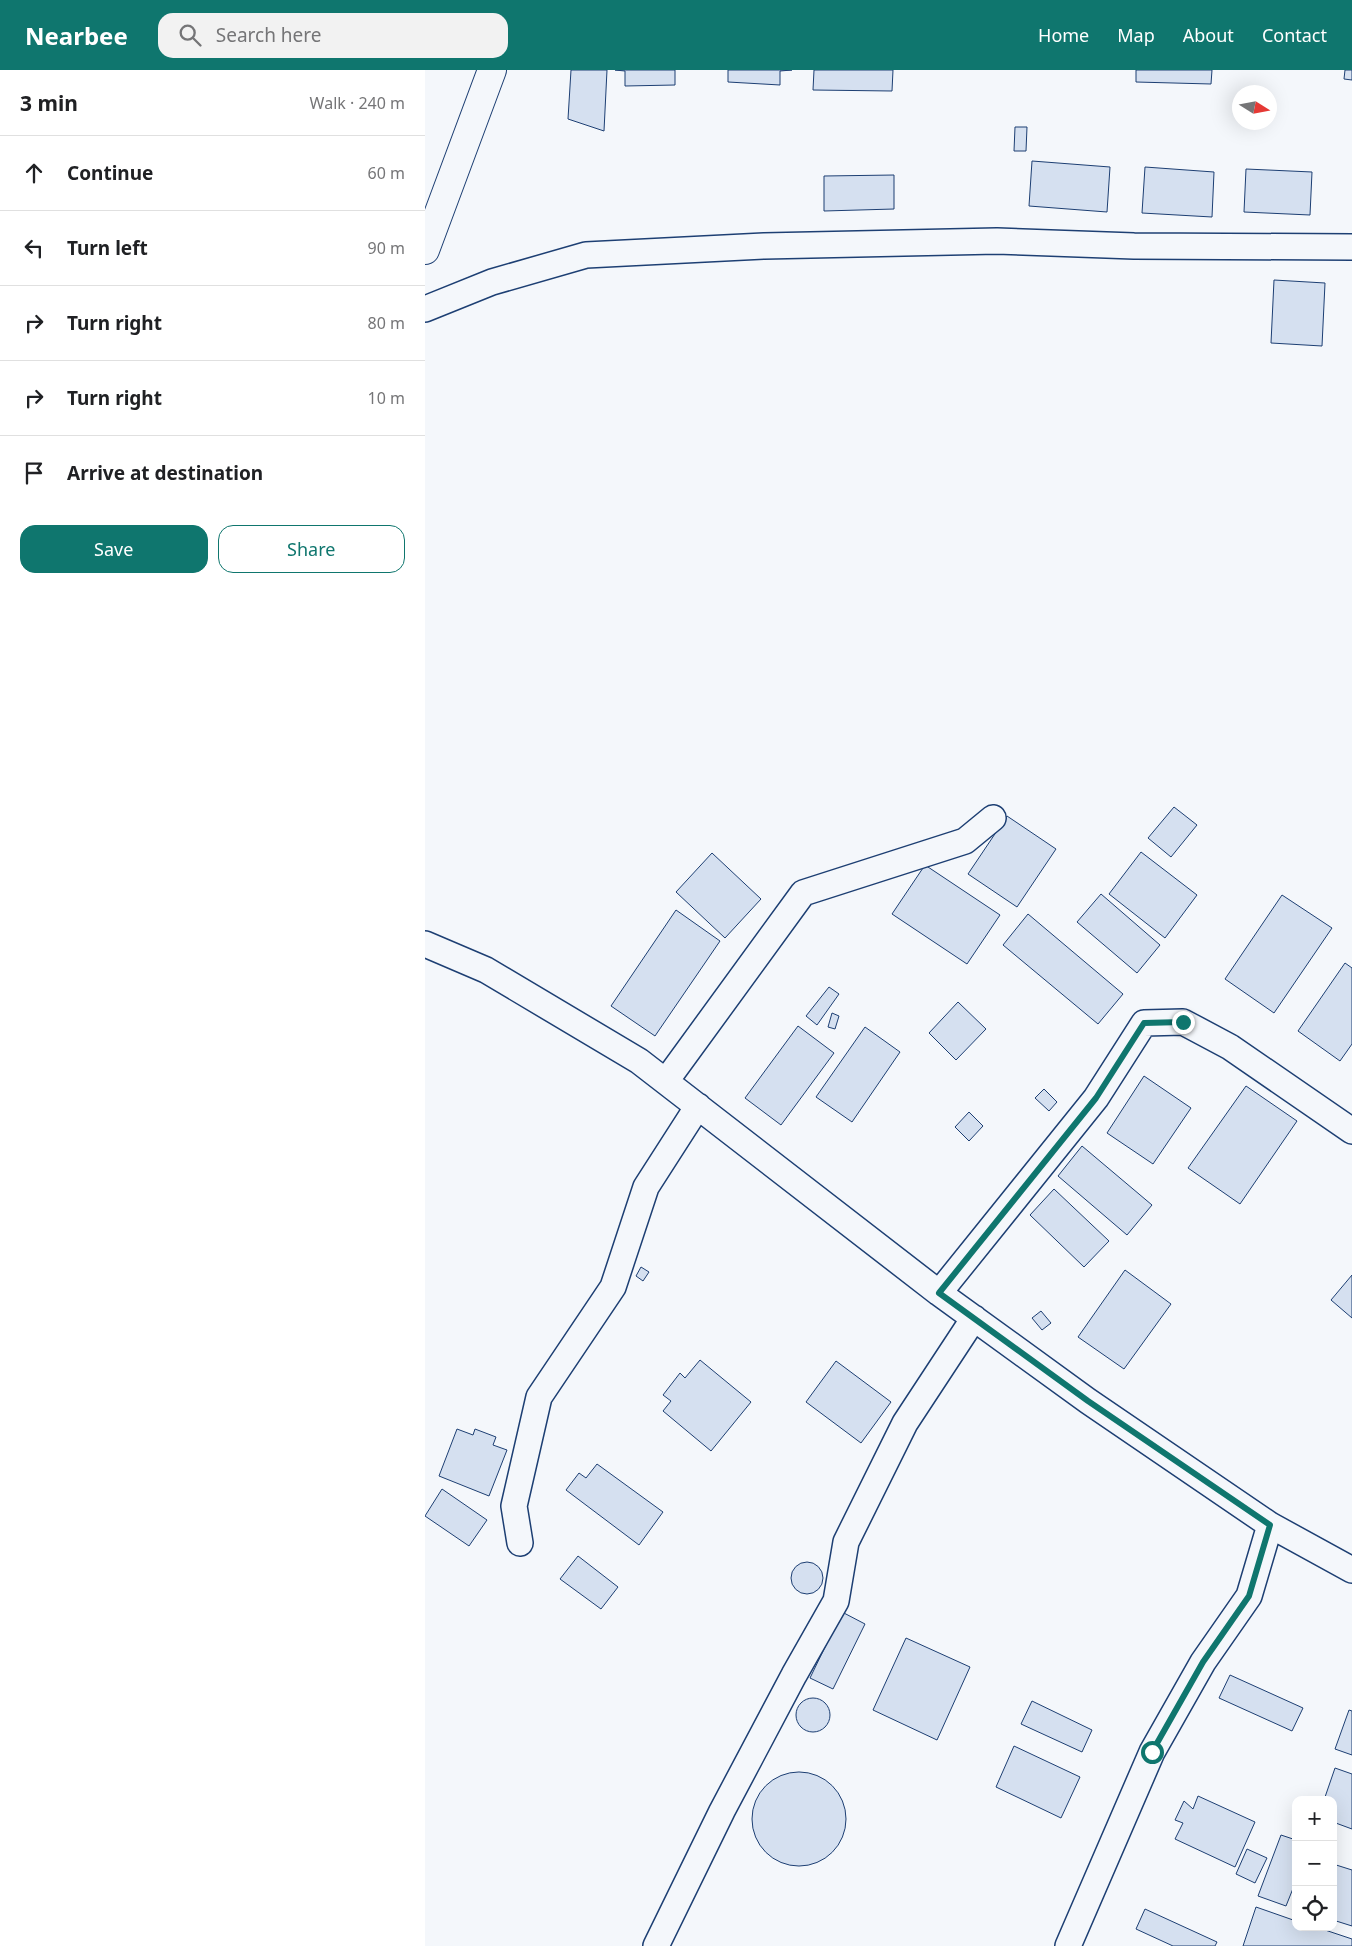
<!DOCTYPE html>
<meta charset="utf-8">
<style>
body{margin:0;font-family:"Noto Sans",sans-serif;background:#f2f2f2;color:#202124}
.controls{position:absolute;right:15px;bottom:15px;display:grid;overflow:hidden;border-radius:10px;box-shadow:0 5px 20px #0002}
.controls button{width:45px;height:45px;display:grid;place-items:center;padding:0;border:0;border-bottom:1px solid #e0e0e0;background:#fff;color:#202124;font:25px sans-serif}
.compass{position:absolute;left:807px;top:15px;width:45px;height:45px;border-radius:50%;background:#fff;box-shadow:0 5px 20px #0002;rotate:101deg}
.stop{position:absolute;width:15px;height:15px;margin:-11px;border:4px solid #0f766e;border-radius:50%;background:#fff}
.stop.end{background:#0f766e;border-color:#fff;box-shadow:0 1px 5px #0008}
.list{margin:0;padding:0;list-style:none}
h2{display:flex;justify-content:space-between;align-items:center;height:65px;margin:0;padding:0 20px;font-size:21px}
h2 small{font-size:16px;font-weight:400;color:#757577}
.list li{display:grid;grid-template-columns:32px 1fr auto;gap:15px;align-items:center;box-sizing:border-box;height:75px;padding:0 20px;border-top:1px solid #e0e0e0}
.list b{display:block;font-size:19px;white-space:nowrap}
.list em{font-size:16px;font-style:normal;color:#757577}
.actions{display:flex;gap:10px;padding:15px 20px}
.actions a{flex:1;padding:11px 0;border:1px solid #0f766e;border-radius:15px;text-align:center;font-size:18px;color:#0f766e}
.actions .main{background:#0f766e;color:#fff}
.icon{flex:none;width:28px;height:28px;fill:none;stroke:currentColor;stroke-width:2;stroke-linecap:round;stroke-linejoin:round}
.map{position:relative;flex:none;width:927px;height:1876px;overflow:hidden}
header{display:flex;align-items:center;gap:30px;box-sizing:border-box;height:70px;padding:0 25px;background:#0f766e;color:#fff}
header strong{font-size:24px}
nav{display:flex;gap:28px;margin-inline-start:auto;font-size:18px}
.search{width:350px;height:45px;background:#f2f2f2;display:flex;align-items:center;gap:12px;box-sizing:border-box;padding:0 18px;border-radius:15px;color:#757577;font-size:19px}
main{display:flex}
aside{flex:1;background:#fff}
.map>svg:first-child{display:block}
.building{fill:#d5e0f0;stroke:#1d3f73}
.lines{fill:none;stroke-linecap:round;stroke-linejoin:round}
.street-casing{stroke:#1d3f73;stroke-width:28}
.secondary-casing{stroke:#1d3f73;stroke-width:30}
.street{stroke:#f4f7fb;stroke-width:25}
.secondary{stroke:#f4f7fb;stroke-width:28}
.route{stroke:#0f766e;stroke-width:6}
</style>
<header>
<strong>Nearbee</strong>
<div class="search"><svg class="icon" aria-label="search" viewBox="0 0 24 24"><circle cx="10" cy="10" r="6"/><path d="M15 15l6 6"/></svg>Search here</div>
<nav><a>Home</a><a>Map</a><a>About</a><a>Contact</a></nav>
</header>
<main>
<aside>
<h2>3 min<small>Walk · 240 m</small></h2>
<ul class="list">
<li><svg class="icon" aria-label="ahead" viewBox="0 0 24 24"><path d="M12 20V5M6 11l6-6 6 6"/></svg><div><b>Continue</b></div><em>60 m</em></li>
<li><svg class="icon" aria-label="left" viewBox="0 0 24 24"><path d="M17 20v-9H6M10 6l-5 5 5 5"/></svg><div><b>Turn left</b></div><em>90 m</em></li>
<li><svg class="icon" aria-label="right" viewBox="0 0 24 24"><path d="M7 20v-9h11M14 6l5 5-5 5"/></svg><div><b>Turn right</b></div><em>80 m</em></li>
<li><svg class="icon" aria-label="right" viewBox="0 0 24 24"><path d="M7 20v-9h11M14 6l5 5-5 5"/></svg><div><b>Turn right</b></div><em>10 m</em></li>
<li><svg class="icon" aria-label="arrive" viewBox="0 0 24 24"><path d="M6 21V4h12l-3 4 3 4H6"/></svg><div><b>Arrive at destination</b></div></li>
</ul>
<div class="actions"><a class="main">Save</a><a>Share</a></div>
</aside>
<div class="map">
<svg width="927" height="1876" viewBox="0 0 927 1876">
<rect width="100%" height="100%" fill="#f4f7fb"/>
<!-- building -->
<path class="building" d="M146,0H182L179,61L143,49Z
M190,0H250V15L200,16V1Z
M303,0H367L355,1V15L303,12Z
M389,0H468L467,21L388,20Z
M711,0H787L786,14L711,12Z
M920,0H927V10L919,9Z
M590,57H602L601,81H589Z
M607,91L685,97L682,142L604,136Z
M720,97L789,102L787,147L717,143Z
M821,99L887,102L885,145L819,142Z
M469,105V139L399,141V106Z
M849,210L900,213L897,276L846,273Z
M749,737L772,755L746,787L723,768Z
M582,746L631,779L592,837L543,804Z
M716,782L772,825L740,868L684,824Z
M287,783L336,829L300,868L251,822Z
M500,795L575,845L542,894L467,844Z
M676,824L735,875L712,903L652,852Z
M857,825L907,858L849,943L800,909Z
M251,840L295,871L230,966L186,936Z
M603,844L698,924L673,954L578,875Z
M920,893L927,898V974L915,991L873,961Z
M404,917L414,924L392,955L381,946Z
M533,932L561,959L531,990L504,963Z
M407,943L414,946L410,959L403,957Z
M373,956L409,983L356,1055L320,1028Z
M440,957L475,982L427,1052L391,1027Z
M719,1006L766,1038L728,1094L682,1063Z
M821,1016L872,1051L815,1134L763,1098Z
M619,1019L632,1032L624,1041L610,1028Z
M544,1042L558,1056L544,1071L530,1057Z
M657,1076L727,1135L702,1165L633,1106Z
M629,1119L684,1171L659,1197L605,1145Z
M216,1197L224,1202L218,1211L211,1206Z
M700,1200L746,1234L699,1299L653,1267Z
M927,1205V1248L906,1230Z
M616,1241L626,1253L617,1260L607,1248Z
M275,1290L326,1332L286,1381L238,1341L246,1331L238,1325L255,1303L260,1308Z
M411,1291L466,1332L436,1373L381,1332Z
M32,1359L48,1365L50,1359L71,1367L68,1375L82,1380L64,1426L14,1406Z
M172,1394L238,1442L214,1475L141,1420L154,1403L161,1408Z
M17,1419L62,1450L44,1476L0,1446Z
M153,1486L193,1517L176,1539L135,1509Z
M366 1508a16 16 0 1 1 32 0a16 16 0 1 1-32 0Z
M417,1542L440,1554L408,1619L385,1608Z
M481,1568L545,1597L512,1670L448,1640Z
M805,1605L878,1638L867,1661L794,1628Z
M371 1645a17 17 0 1 1 34 0a17 17 0 1 1-34 0Z
M607,1631L667,1660L657,1682L596,1654Z
M924,1640L927,1641V1685L910,1679Z
M589,1676L655,1707L636,1748L571,1717Z
M910,1698L927,1704V1759L908,1752V1730H899Z
M327 1749a47 47 0 1 1 94 0a47 47 0 1 1-94 0Z
M773,1726L830,1752L810,1797L750,1769L758,1753L750,1750L759,1731L768,1739Z
M856,1765L871,1770V1811L861,1836L833,1826Z
M822,1779L842,1788L830,1813L811,1804Z
M908,1794L927,1800V1856L908,1850Z
M831,1837L871,1851V1857H891L927,1869V1876H818Z
M720,1839L792,1872L790,1876H748L711,1859Z"/>
<g class="lines">
<!-- street casing -->
<g class="street-casing">
<path id="street" d="M0,239L67,212L161,185L339,176L572,171L709,176L927,177
M0,874L61,900L214,991L514,1223L663,1331L845,1455L927,1500
M241,1011L378,823L540,771L568,748
M514,1223L671,1028L719,953L758,952L805,977L927,1061
M95,1473L89,1436L114,1327L188,1217L221,1117L273,1036
M231,1876L297,1741L369,1605L411,1531L421,1472L480,1353L549,1248
M643,1876L727,1682L778,1592L824,1526L845,1455"/>
</g>
<!-- secondary casing -->
<g class="secondary-casing">
<path id="secondary" d="M0,180L67,0"/>
</g>
<!-- street -->
<use href="#street" class="street"/>
<!-- secondary -->
<use href="#secondary" class="secondary"/>
</g>
<g class="lines">
<!-- route -->
<path class="route" d="M727,1682L778,1592L824,1526L845,1455L663,1331L514,1223L671,1028L719,953L758,952"/>
</g>
</svg>
<div class="controls">
<button>+</button>
<button>−</button>
<button><svg class="icon" aria-label="locate" viewBox="0 0 24 24"><circle cx="12" cy="12" r="6"/><path d="M12 2v4M12 18v4M2 12h4M18 12h4"/></svg></button>
</div>
<svg class="compass" viewBox="-18 -18 36 36"><path d="M0-13l5 13h-10z" fill="#e53935"/><path d="M0 13l5-13h-10z" fill="#757577"/></svg>
<div class="stop" style="left:727px;top:1682px"></div>
<div class="stop end" style="left:758px;top:952px"></div>
</div>
</main>
